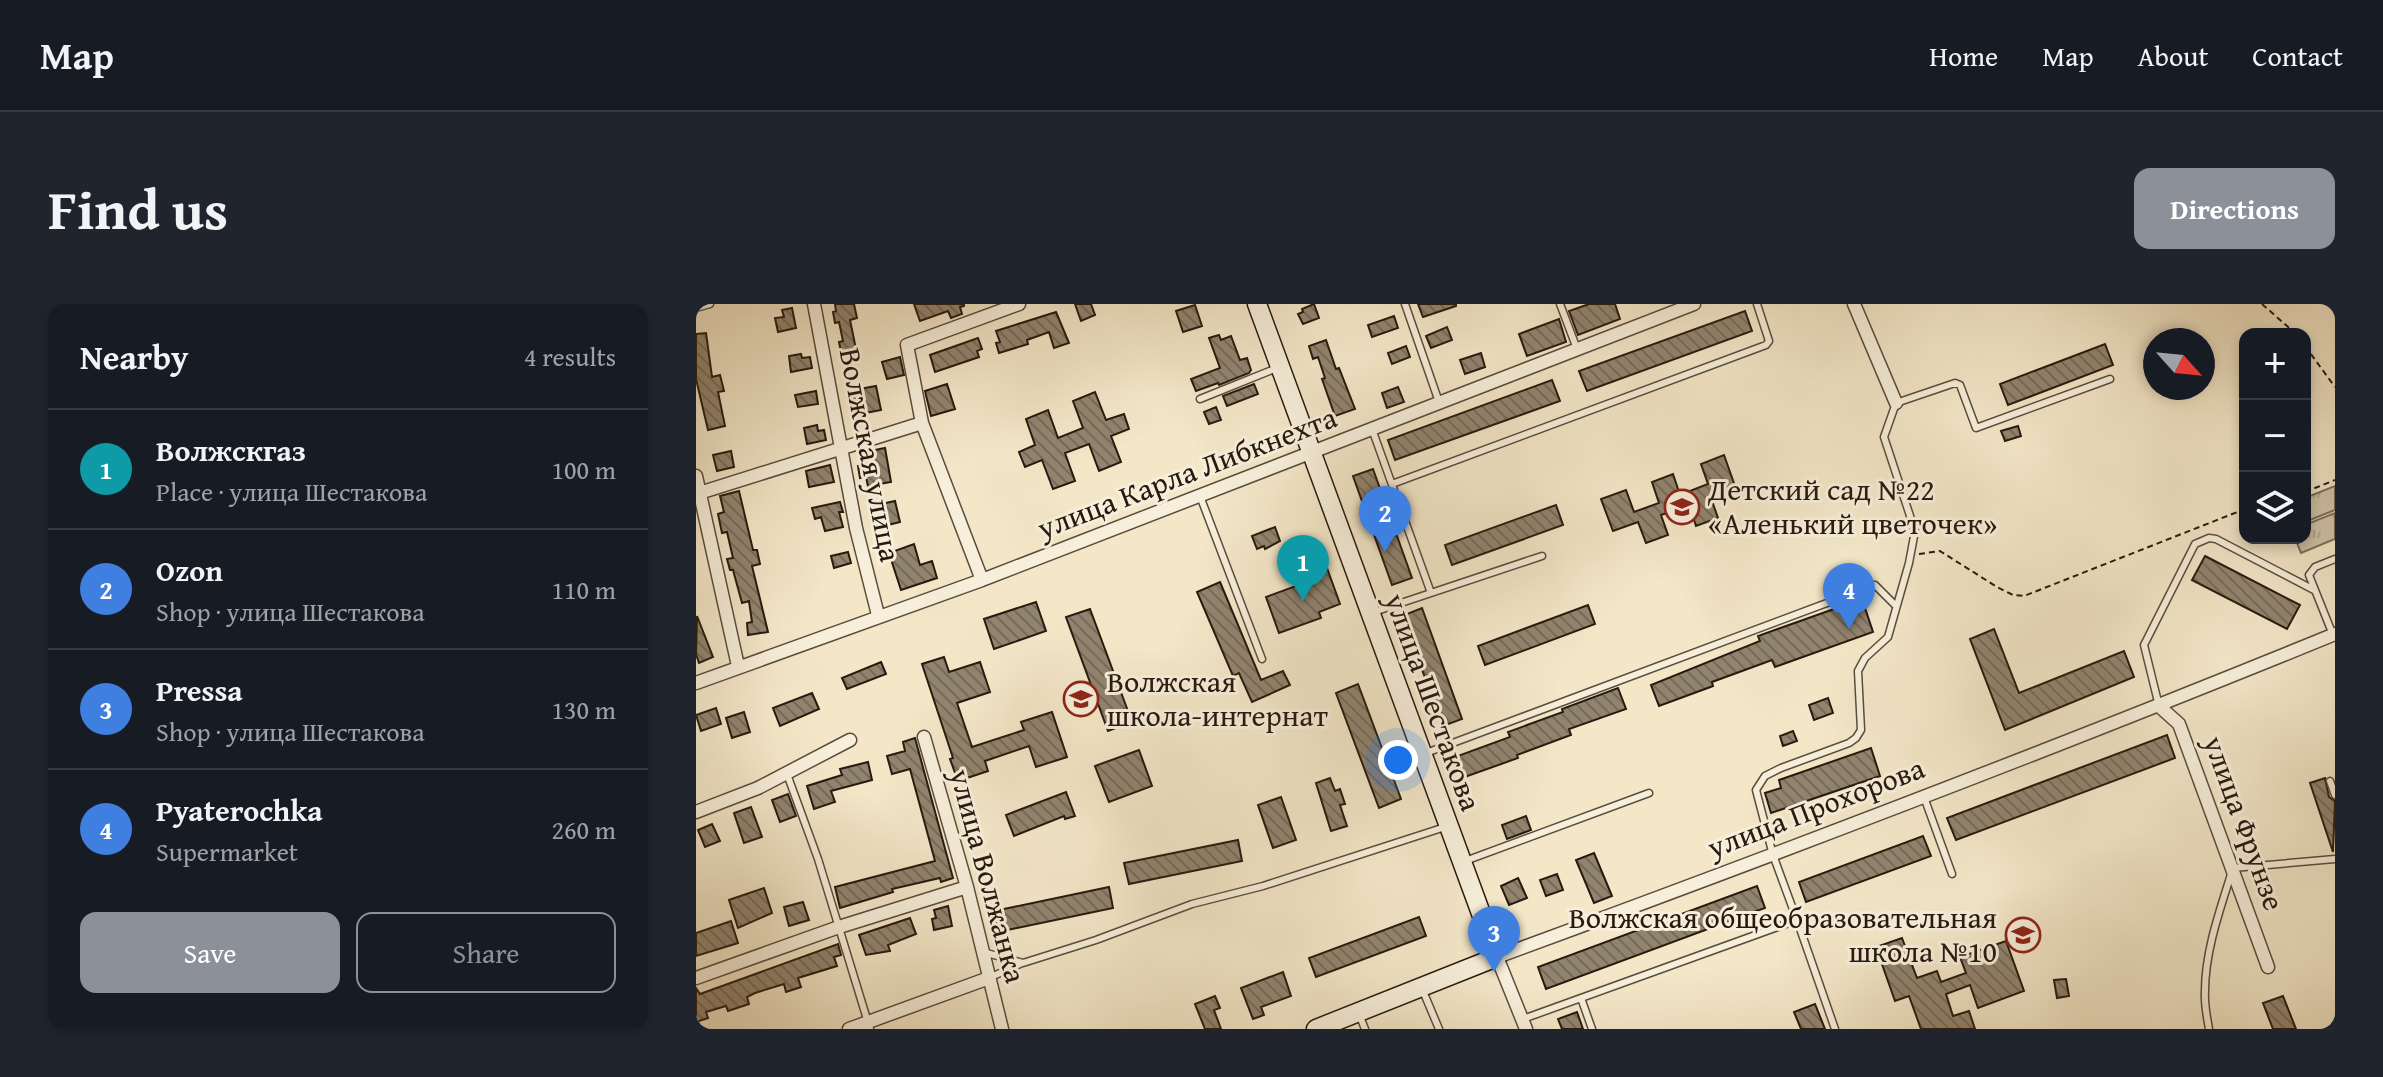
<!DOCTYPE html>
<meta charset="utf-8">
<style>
body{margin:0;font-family:"Gentium Book Plus",serif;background:#20242c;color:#f1f3f6}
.controls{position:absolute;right:24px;top:24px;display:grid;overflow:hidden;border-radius:16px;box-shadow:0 4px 12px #0003}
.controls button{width:72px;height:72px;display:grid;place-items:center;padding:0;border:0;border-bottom:2px solid #363941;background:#171b24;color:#f1f3f6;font:40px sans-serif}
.compass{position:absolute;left:1447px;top:24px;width:72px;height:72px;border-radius:50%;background:#171b24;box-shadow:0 4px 12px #0003;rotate:117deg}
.you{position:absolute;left:702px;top:456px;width:28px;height:28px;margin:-20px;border:6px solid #fff;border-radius:50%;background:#1a73e8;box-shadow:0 0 0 12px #1a73e833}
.badge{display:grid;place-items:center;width:52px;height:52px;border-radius:50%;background:#8c9099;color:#fff;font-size:26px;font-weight:700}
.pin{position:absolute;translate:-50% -66px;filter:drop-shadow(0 2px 4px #0008)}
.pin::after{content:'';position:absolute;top:42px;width:28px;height:24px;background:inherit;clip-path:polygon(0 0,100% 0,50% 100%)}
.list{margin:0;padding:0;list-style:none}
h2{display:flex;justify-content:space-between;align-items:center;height:104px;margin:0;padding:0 32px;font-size:34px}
h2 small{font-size:26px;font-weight:400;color:#9ea1a6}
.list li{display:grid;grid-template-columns:52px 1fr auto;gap:24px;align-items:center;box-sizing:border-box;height:120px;padding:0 32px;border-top:2px solid #363941}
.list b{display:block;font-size:30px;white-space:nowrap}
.list p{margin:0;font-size:26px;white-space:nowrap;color:#9ea1a6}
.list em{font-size:26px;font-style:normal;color:#9ea1a6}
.actions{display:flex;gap:16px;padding:24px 32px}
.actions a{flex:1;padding:18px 0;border:2px solid #8c9099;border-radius:16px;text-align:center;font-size:28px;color:#8c9099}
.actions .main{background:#8c9099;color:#fff}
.icon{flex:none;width:44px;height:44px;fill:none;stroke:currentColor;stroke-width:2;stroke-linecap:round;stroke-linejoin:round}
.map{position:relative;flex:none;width:1639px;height:725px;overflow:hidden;border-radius:16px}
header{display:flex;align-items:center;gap:48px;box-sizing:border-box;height:112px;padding:0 40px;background:#171b24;border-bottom:2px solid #363941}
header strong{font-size:38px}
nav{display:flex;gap:44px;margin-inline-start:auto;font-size:28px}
.intro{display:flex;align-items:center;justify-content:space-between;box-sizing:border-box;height:192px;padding:0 48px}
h1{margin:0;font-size:56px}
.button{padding:20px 36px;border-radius:16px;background:#8c9099;color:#fff;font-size:28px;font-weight:700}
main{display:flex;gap:48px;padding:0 48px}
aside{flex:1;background:#171b24;border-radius:16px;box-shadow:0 4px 12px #0003}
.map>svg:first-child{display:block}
.park{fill:url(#park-tufts);stroke:#7c6e5c;stroke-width:2}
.building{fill:url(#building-back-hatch);stroke:#27190f;stroke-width:2}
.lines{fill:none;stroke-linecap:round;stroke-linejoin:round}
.lane-casing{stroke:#5a4c3d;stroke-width:9}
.street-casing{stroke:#5a4c3d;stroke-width:15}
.secondary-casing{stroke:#27190f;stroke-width:21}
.path{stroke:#27190f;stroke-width:2;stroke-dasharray:6 4;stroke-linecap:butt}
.lane{stroke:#f7efdb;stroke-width:6}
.street{stroke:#f7efdb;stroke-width:12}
.secondary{stroke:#f7efdb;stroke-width:18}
.labels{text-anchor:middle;stroke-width:6;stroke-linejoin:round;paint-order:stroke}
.street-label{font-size:30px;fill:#27190f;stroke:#f7efdb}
.poi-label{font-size:30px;fill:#27190f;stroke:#f7efdb;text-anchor:start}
</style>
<header>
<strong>Map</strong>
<nav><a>Home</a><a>Map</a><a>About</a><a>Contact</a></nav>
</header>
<div class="intro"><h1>Find us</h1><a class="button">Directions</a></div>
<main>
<aside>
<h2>Nearby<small>4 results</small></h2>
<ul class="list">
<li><span class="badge" style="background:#0f9aa8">1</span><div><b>Волжскгаз</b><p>Place · улица Шестакова</p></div><em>100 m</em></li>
<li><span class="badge" style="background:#3f7fe0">2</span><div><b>Ozon</b><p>Shop · улица Шестакова</p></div><em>110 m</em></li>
<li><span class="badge" style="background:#3f7fe0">3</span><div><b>Pressa</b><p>Shop · улица Шестакова</p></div><em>130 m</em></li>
<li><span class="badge" style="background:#3f7fe0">4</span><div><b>Pyaterochka</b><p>Supermarket</p></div><em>260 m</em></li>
</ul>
<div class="actions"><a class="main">Save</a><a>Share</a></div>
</aside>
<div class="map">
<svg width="1639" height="725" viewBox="0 0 1639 725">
<defs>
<pattern id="park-tufts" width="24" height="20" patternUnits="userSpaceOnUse" patternTransform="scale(2)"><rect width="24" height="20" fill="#d0c4a9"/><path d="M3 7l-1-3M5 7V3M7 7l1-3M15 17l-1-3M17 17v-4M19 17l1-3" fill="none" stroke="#b3a890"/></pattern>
<pattern id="building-back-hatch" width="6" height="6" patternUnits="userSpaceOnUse" patternTransform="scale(2)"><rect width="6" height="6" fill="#91846f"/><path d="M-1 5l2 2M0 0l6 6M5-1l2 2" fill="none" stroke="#766b5a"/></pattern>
</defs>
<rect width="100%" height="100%" fill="#f3e7c8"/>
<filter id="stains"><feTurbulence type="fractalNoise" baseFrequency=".0025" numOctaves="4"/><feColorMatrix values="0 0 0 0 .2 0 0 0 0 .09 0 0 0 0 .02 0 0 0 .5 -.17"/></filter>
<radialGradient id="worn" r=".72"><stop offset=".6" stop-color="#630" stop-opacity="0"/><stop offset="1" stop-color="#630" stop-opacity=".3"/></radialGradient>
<!-- park -->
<path class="park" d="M1639,182V206L1609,218V194Z
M1639,209V235L1605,249L1599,234H1609V221Z"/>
<!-- building -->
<path class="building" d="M139,0H158L161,14L154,16L161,50L146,53L143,38L147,37L143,18L139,19L137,8L140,7Z
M218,0H268V2L264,3L266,10L255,14L252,7L224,17Z
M379,0H395L399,11L385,17Z
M618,0L623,14L607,20L602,10L607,8L606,5Z
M722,0H760V2L727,13Z
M893,0H919L924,15L882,31L873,7Z
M499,1L506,22L487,28L480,7Z
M96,4L100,24L82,28L79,14L88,13L86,6Z
M1049,7L1056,27L891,87L883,67Z
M360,8L373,39L358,44L353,28L331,36L332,40L303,49L300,39L304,38L300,27Z
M698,12L702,24L676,33L672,21Z
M863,15L870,38L831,52L823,30Z
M751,23L756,36L735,44L730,32Z
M10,29L16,73L24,71L28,87L22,88L29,122L12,126L0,75V30Z
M523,31L525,36L535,32L544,56L551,54L555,66L553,69L523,81L522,79L500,87L495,75L524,64L513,34Z
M282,34L286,45L281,47L283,53L239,68L234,51Z
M630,36L640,65L643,64L659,105L639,112L626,75L629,74L622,53L617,55L613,42Z
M1409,40L1417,61L1312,101L1304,80Z
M710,42L714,53L696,60L692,49Z
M785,49L789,63L769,70L764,56Z
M105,50L106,54L114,53L116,64L95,68L93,52Z
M204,53L208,71L191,75L186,58Z
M856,76L864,97L699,156L692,136Z
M251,80L259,105L235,112L229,87Z
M558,80L562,90L531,102L527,92Z
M180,82L185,106L164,110L163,104L158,105L156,95L160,94L158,86Z
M702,83L708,98L691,104L686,89Z
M120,87L122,100L102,103L99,91Z
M399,88L410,116L428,110L433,125L415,132L425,158L403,167L393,140L369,149L379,177L357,185L346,156L329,163L323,148L339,141L330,115L352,106L362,134L387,124L377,97Z
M520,103L525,116L513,120L508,108Z
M121,121L122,127L128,126L130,136L111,140L108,124Z
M1322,122L1325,132L1309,137L1305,127Z
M189,144L195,178L172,182L170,173L164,174L162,162L168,161L167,156L176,154L174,147Z
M35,147L38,163L21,167L17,151Z
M1028,151L1040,185L1015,194L1022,214L1000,222L993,201L965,211L972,231L950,239L942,218L917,227L905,195L930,186L938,208L963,199L956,178L977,170L984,191L1012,180L1005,160Z
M134,161L138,178L113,183L110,167Z
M677,165L716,274L696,281L657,172Z
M43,187L57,246H61L64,260L56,262L72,328L52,331L51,319L56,318L53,297L46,299L37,266H34L31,255L37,254L31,228L26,229L22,210L28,208L24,192Z
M199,197L204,218L180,224L176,202Z
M144,198L147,208H143L147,223L129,227L125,213L119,215L116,204Z
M860,201L867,221L756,261L749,241Z
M579,223L584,237L569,245L568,242L561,245L556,232Z
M218,240L224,261L236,257L241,274L205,286L193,249Z
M152,248L155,259L138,264L135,252Z
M1509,252L1604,301L1591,325L1496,276Z
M631,264L644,300L623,308L625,314L583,329L570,293L611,278L609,272Z
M524,278L565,376L587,367L594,381L556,398L543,369L537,372L501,288Z
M1166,295L1177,328L1079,363L1076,356L1016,378L1017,382L963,402L955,381L1064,337L1062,332Z
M340,298L350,327L298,345L288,315Z
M892,301L899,320L789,361L782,342Z
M726,304L766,415L747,422L706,312Z
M394,305L436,418L412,427L370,313Z
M1,312L17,353L3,359L0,350Z
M1298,325L1323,389L1428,347L1438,373L1309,426L1274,335Z
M248,353L253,368L284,358L294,388L261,399L276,443L328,426L325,418L356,408L371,453L340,463L333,442L289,457L292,467L262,477L254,455L257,454L226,360Z
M185,358L190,370L151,385L146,374Z
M662,380L705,495L683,504L640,389Z
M922,384L930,405L873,425L875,431L821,451L822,454L766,474L759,453L814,433L812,428L867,408L866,405Z
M116,389L123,405L84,422L77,404Z
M1132,394L1137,409L1118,416L1113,401Z
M20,404L25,420L5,427L0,411Z
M48,408L54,428L36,434L30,414Z
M1097,427L1101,437L1087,442L1084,432Z
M1471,431L1479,454L1260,536L1251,514Z
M219,434L257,574L245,578L244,574L196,585L197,588L144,604L139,583L239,557L214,465L196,470L191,452L209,447L207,438Z
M1175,444L1184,472L1075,509L1069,489L1085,484L1083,476Z
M443,446L456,482L413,498L399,462Z
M172,458L176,476L135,487L139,498L118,505L111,482L146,471L144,465Z
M634,474L639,487L644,485L649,500L644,501L651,522L635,527L620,479Z
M1629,474L1633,493L1639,497L1637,548L1614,479Z
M370,488L379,512L369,515L368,512L318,532L310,511Z
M92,490L100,512L84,518L76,496Z
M585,493L600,536L577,544L562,501Z
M55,503L66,533L48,539L38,509Z
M830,512L835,526L811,535L806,521Z
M16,520L24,537L9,543L2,526Z
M1227,532L1235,552L1110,598L1103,578Z
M542,536L546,557L433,580L428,559Z
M898,549L916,592L898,599L880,556Z
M861,570L867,586L850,592L844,576Z
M822,574L831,594L813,601L805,582Z
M1061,582L1069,604L850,685L842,663Z
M413,583L417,604L302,628L298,607Z
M68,584L76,609L42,624L33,596Z
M107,598L113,616L93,622L88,603Z
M252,602L256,622L238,626L236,615L240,614L238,606Z
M723,613L730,632L620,673L613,654Z
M214,614L220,630L192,641L194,647L170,651L163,631Z
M35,617L42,639L0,652V629Z
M1206,634L1221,674L1241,667L1245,678L1270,669L1264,653L1310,637L1328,687L1282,704L1274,681L1250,690L1257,712L1273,707L1279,725H1225L1213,692L1199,697L1180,643Z
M142,640L145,651L138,653L141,662L102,674L105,683L90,688L88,680L59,689L51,693L53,700L32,707L30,702L10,708L12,714L0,718V684L4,690Z
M587,668L595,692L565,703L568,711L557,715L545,684Z
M1370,675L1373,692L1361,694L1358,676Z
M519,692L524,704L518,706L525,725H509L499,700Z
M1587,692L1600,725H1577L1567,699Z
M1119,700L1129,725H1105L1098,708Z
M881,708L887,725H866L862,715Z"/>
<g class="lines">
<!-- lane casing -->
<g class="lane-casing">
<path id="lane" d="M709,0L743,98
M864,0L881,45
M0,4L14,0
M504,95L581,64
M676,125L735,289
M696,180L1070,41L1073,37L1061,0
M504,192L566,355
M675,309L846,252
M1637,331L1613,271L1619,263L1639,255
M1463,402L1448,341L1499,240L1513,234L1520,235L1618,286
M730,449L1179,281L1199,301
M91,470L122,555L174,725
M1634,477L1639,491
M1228,493L1256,570
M769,557L953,489
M1101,616L1139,725
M287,648L327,659L400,636L496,600L567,582L749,523
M293,674L326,659
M727,687L743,725
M885,694L896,725
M663,710L669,725
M827,715L1101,616L1077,551L1060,486L1069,472L1085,464L1153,439L1160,434L1165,426L1162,367L1169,354L1192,333L1213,259L1219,227L1188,133L1200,99L1259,79L1264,81L1280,124L1414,75
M1513,725C1511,713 1508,700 1509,687C1509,646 1525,603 1537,564L1639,555"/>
</g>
<!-- street casing -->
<g class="street-casing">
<path id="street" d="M118,0L160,224L182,311
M1158,0L1200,99
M0,172L42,362
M0,190L226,119
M286,276L226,119L211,41L323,0
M0,379L286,276L998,0
M1463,402L1483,420L1572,663
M228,433L271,583L306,725
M0,508L62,484L154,436
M0,674L143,623L271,583
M153,725L293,674
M830,725L801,653C1082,550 1362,443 1639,330"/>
</g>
<!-- secondary casing -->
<g class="secondary-casing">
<path id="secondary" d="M561,0L801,653L620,725"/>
</g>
<!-- path -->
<path class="path" d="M1566,0L1600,30
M1609,42L1639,83
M1609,188L1639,176
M1223,250L1244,247L1301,283L1317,291L1328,292L1549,205"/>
<!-- lane -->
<use href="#lane" class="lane"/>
<!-- street -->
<use href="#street" class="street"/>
<!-- secondary -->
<use href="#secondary" class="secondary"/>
</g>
<!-- icons -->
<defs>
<g id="school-ring" transform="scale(1.8)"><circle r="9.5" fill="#f7efdb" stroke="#8f2418" stroke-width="1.5"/><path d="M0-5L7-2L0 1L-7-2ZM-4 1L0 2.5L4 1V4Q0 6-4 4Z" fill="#8f2418"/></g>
</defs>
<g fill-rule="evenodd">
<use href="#school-ring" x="986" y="203"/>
<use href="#school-ring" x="385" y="395"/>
<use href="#school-ring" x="1327" y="631"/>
</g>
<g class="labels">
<!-- street labels -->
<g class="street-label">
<text transform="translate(174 151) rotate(79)" y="10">Волжская улица</text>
<text transform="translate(491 169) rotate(-21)" y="10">улица Карла Либкнехта</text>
<text transform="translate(737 398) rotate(70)" y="10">улица Шестакова</text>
<text transform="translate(1120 504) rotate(-21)" y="10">улица Прохорова</text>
<text transform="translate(1548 519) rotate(70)" y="10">улица Фрунзе</text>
<text transform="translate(292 572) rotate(75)" y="10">улица Волжанка</text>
</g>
<!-- poi labels -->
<g class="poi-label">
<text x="1012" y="196">Детский сад №22<tspan x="1012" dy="34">«Аленький цветочек»</tspan></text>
<text x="411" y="388">Волжская<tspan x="411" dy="34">школа-интернат</tspan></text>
<text x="1301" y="624" text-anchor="end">Волжская общеобразовательная<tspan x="1301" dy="34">школа №10</tspan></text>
</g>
</g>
<rect width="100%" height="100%" filter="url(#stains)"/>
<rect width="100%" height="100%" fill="url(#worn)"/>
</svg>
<div class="controls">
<button>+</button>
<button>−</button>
<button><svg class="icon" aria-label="layers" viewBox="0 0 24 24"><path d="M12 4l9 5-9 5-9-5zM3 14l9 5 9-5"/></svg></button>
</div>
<svg class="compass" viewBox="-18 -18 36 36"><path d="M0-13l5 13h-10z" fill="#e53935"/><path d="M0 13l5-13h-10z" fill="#9ea1a6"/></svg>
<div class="you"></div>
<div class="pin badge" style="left:607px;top:297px;background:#0f9aa8">1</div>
<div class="pin badge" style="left:689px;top:248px;background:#3f7fe0">2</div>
<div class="pin badge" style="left:798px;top:668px;background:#3f7fe0">3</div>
<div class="pin badge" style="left:1153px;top:325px;background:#3f7fe0">4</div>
</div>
</main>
